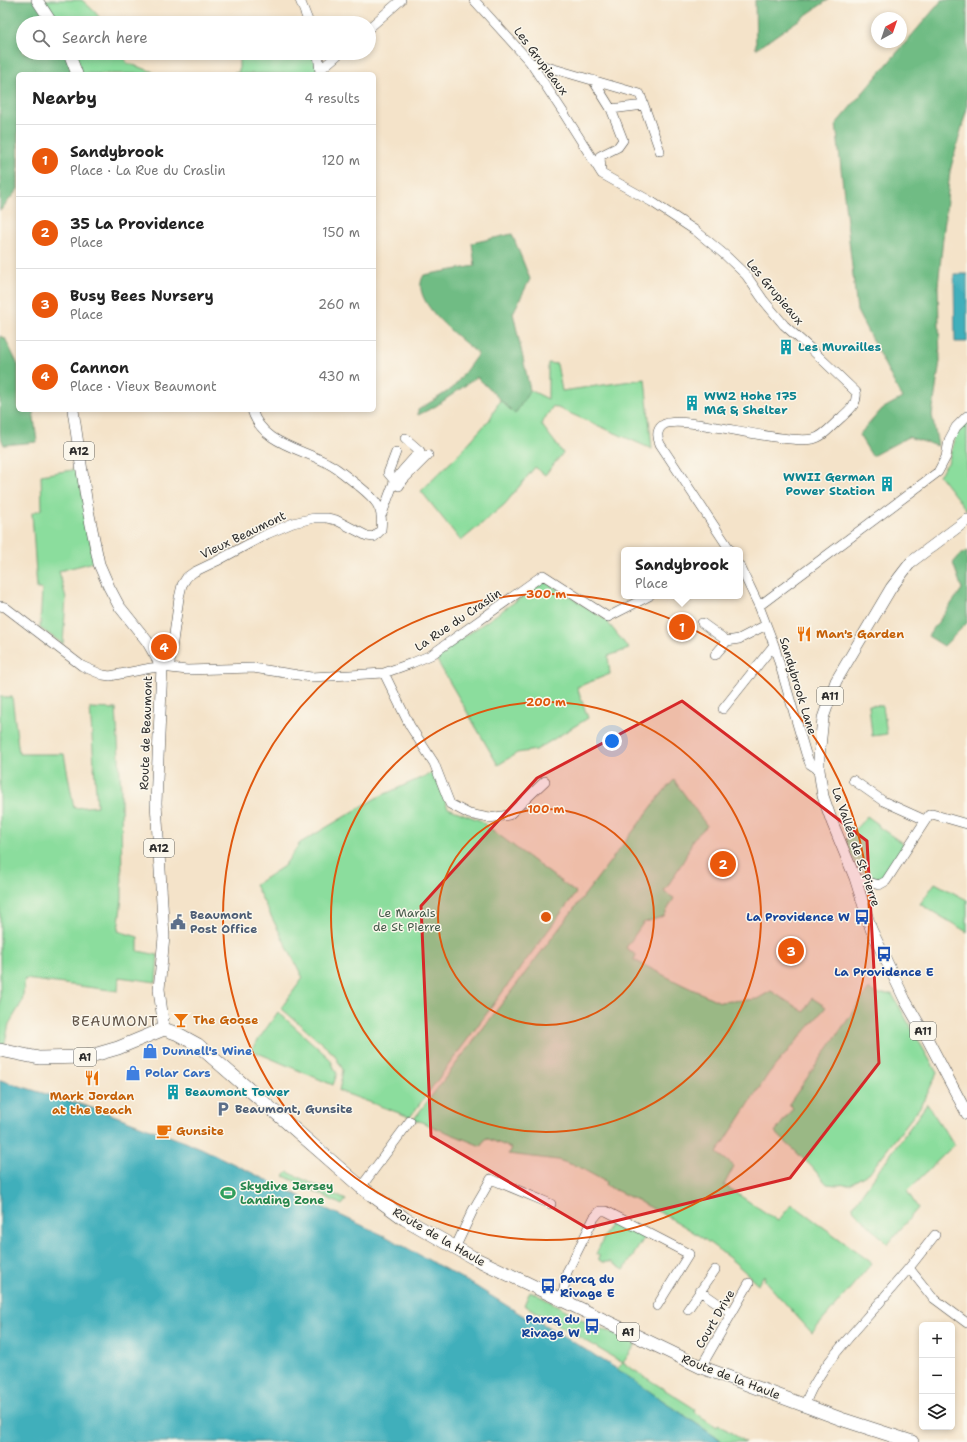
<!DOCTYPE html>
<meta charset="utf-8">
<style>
body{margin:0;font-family:"Shantell Sans",sans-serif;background:#f2f2f2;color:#222}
.controls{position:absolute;right:12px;bottom:12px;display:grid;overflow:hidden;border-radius:6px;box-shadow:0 2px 6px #0003}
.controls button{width:36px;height:36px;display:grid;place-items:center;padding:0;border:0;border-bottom:1px solid #e0e0e0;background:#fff;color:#222;font:20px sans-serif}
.compass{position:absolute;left:871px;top:12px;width:36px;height:36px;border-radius:50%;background:#fff;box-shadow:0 2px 6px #0003;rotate:40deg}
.you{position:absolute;left:612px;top:741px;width:14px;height:14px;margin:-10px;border:3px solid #fff;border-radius:50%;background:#1a73e8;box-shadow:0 0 0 6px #1a73e833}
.badge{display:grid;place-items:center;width:26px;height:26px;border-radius:50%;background:#ea580c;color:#fff;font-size:13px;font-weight:700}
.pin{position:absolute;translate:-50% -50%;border:2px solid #fff;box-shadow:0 1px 4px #0006}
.popup{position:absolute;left:621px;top:547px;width:122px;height:52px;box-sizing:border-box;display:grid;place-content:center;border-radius:6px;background:#fff;filter:drop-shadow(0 1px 3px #0005);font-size:13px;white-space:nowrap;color:#767676}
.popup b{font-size:15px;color:#222}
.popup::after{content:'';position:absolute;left:50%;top:100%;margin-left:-8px;border:8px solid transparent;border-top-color:#fff}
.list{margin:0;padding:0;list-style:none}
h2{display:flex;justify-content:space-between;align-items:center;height:52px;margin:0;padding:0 16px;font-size:17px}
h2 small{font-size:13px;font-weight:400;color:#767676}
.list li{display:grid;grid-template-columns:26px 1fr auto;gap:12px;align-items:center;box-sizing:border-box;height:72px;padding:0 16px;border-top:1px solid #e0e0e0}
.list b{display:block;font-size:15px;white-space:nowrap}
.list p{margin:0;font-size:13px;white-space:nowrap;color:#767676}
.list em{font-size:13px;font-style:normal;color:#767676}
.icon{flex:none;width:22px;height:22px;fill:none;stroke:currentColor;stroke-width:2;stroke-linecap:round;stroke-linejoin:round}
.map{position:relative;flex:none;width:967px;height:1442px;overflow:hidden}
.search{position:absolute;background:#fff;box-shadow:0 2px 6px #0003;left:16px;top:16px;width:360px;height:44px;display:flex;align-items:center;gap:10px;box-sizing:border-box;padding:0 14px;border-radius:22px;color:#767676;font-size:15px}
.panel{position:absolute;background:#fff;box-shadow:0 2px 6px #0003;left:16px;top:72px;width:360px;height:340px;border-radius:6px}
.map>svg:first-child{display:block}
.green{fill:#8bdd9d;stroke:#5b8464}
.forest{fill:#70bc84;stroke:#4e7458}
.water{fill:#40afbb;stroke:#366d73}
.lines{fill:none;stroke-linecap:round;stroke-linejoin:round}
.minor-casing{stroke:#494743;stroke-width:10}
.major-casing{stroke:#494743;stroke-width:12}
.highway-casing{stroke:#494743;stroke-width:14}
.minor{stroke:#fff;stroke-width:9}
.major{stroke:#fff;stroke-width:11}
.highway{stroke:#fff;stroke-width:13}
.marked{fill:#d62828;fill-opacity:0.2;stroke:#d62828;stroke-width:3;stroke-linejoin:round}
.ring{fill:none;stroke:#df570e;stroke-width:2}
.labels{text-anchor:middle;stroke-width:3;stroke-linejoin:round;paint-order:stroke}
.shield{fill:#fbf7ec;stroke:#696865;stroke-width:1}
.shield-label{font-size:11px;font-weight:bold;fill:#2b2b2b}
.street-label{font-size:12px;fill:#2b2b2b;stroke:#fbf7ec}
.culture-label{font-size:12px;font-weight:bold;fill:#0d838f;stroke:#fbf7ec;text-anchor:start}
.food-label{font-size:12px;font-weight:bold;fill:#c56008;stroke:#fbf7ec;text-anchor:start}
.park-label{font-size:12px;fill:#435848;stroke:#fbf7ec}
.service-label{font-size:12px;font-weight:bold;fill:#4e5e75;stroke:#fbf7ec;text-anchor:start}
.transit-label{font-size:12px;font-weight:bold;fill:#164399;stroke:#fbf7ec;text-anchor:end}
.shop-label{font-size:12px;font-weight:bold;fill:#366cbe;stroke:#fbf7ec;text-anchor:start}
.leisure-label{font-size:12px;font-weight:bold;fill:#27864d;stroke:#fbf7ec;text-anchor:start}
.quarter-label{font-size:14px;letter-spacing:1px;fill:#625549;stroke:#fbf7ec}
.centre{fill:#df570e;stroke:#fbf7ec;stroke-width:2}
.ring-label{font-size:12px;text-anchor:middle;font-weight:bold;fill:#df570e;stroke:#fbf7ec;stroke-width:3;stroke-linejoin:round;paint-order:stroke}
</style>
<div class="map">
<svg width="967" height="1442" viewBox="0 0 967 1442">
<rect width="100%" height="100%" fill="#fbf7ec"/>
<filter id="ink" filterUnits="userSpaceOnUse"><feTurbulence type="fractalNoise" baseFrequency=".025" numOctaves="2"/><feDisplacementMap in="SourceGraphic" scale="8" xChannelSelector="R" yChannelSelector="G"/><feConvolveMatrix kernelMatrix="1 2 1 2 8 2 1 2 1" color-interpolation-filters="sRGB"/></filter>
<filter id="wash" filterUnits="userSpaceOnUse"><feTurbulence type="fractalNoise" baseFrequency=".012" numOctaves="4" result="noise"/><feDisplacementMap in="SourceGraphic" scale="16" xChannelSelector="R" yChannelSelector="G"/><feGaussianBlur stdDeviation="0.9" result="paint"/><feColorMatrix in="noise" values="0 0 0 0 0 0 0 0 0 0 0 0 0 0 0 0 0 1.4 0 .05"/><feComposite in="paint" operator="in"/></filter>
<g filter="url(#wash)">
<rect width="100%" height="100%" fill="#f4e3c9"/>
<!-- green -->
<path class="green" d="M42,0H82L95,12L104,23H58Z
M73,53H122L127,63L151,71L156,74H82Z
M242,53H315L318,74H231L239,72V54Z
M548,363L557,364L562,391L645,379L652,449L553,406L541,424L563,453L545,475L535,467L505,504L461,541L421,491L457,456L490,419L500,400L515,414L530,390L548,399Z
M967,421V511L939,475L948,463L956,433Z
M78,469L94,562L59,571L66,598L63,644L40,628L42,589H37L32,513L42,509L41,475Z
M545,581L605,619L629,649L608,656L610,674L577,687L588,718L536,750L517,753L498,765L435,657Z
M0,697H12L19,754H64L74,808L97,806L90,708L116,709L121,790L122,898L118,931L138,937V951L158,955L156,982L119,977L118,991L25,979L22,1002L9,1024L4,1047L0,1046Z
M869,705L883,706L887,734L872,736Z
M434,772L448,808L479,820L576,893L410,1117L339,1091L343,1070L334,1054L281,1008L303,978L255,885L284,866L300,843L376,798Z
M674,780L707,826L693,839L685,858L664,892L674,898L664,916L643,923L626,948L636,955L634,960L683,985L720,1002L757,999L771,991L804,1012L812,998L826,1007L769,1073L717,1153L734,1166L724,1185L778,1221L792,1204L872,1263L812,1333L765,1281L764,1275L758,1284C746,1273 733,1260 719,1250C684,1223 645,1204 605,1185L606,1182L579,1167L558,1160L508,1154L511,1148L486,1138L481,1146L414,1119L663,792Z
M867,816L878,824L879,827L905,845L885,878C859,880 854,861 845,841Z
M935,883L967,900V932L920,904Z
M869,989L878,994H892L937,1073L923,1103L869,1173L850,1184L837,1185L827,1184L811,1166L775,1132L793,1108L789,1104Z
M278,1012L330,1059L337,1074L333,1085L251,1050Z
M927,1104L954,1145L907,1191L918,1208L888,1244L854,1211L853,1206Z
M288,1172L346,1200L342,1205L284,1176Z
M612,1220L646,1235L624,1270L611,1262H603L599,1260V1255L596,1254Z
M530,1291L575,1315L592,1326L614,1333L636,1344L623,1363L695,1409L694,1412L717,1427L718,1424L745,1442H723L617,1369L623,1363L524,1305Z"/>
<!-- forest -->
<path class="forest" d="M0,0H37L52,23H23V53H69L77,74H18V189L0,211Z
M755,0H828L756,49Z
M942,0H967V108L950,171L938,286L940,361L932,415L938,446L908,437L872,456L859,435L882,409L902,398L857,311L836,124Z
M512,234L530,279L513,313L530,390L515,414L477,377L436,406L418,415V410L453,388L478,354C462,339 407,301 424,275L475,266L472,243Z
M0,336L5,338L18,365V410H33L37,442L4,445L0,436Z
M967,551V623L944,646L928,636L962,589L953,563L961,554Z"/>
<!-- water -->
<path class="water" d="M954,274H967V342H955Z
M0,1080L105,1112L201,1148L318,1205L387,1237L472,1284L530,1320L532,1317L617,1369L723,1442H0Z"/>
</g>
<g filter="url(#ink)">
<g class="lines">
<!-- minor casing -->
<g class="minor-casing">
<path id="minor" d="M300,0L309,23
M474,0L530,62L563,112L602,174L652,202L696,231L725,255L746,275L764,301L784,325L811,349L856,392C858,404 849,410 842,417C833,424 824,437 813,439C781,445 680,413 663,425C656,430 657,437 660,444L730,550
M369,28L401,0
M318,53L320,73
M530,62L640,94L660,151
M320,70L340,53
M593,80L611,109L644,105
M601,171L600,156L618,147L623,140L611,109
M396,452L388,473L399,486L404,479L428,455
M382,514L394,482L403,470L420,451L405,438
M740,566L759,606L774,645L806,754L810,764L819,770
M0,606L5,607L82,666L103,675L110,676L151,668L162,667L187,670L253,668L311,677L350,675L384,673L412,663L431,655L543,575L608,617L649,596
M759,606L938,472L946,457L949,440L956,427L967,416
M702,623L727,641
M715,655L727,641L739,639L766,625
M162,667L170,663L179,598L182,585L187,577L194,572L217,561L267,534L293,523L314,518H327L336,520L367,536L374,537L381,530C384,507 375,499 359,486C348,478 339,469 327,463C300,448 262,444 252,410
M384,673L410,726L434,763L450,804L469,814L489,818L509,815L545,781
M723,709L774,645
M853,780L883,801L925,820
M855,878L879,885L886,881L929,815L932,814L967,824
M361,1187L410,1121
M935,1235L909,1268L932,1297L967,1323
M455,1248L473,1210L491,1179L551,1204
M700,1291L732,1313
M885,1296L909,1268
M562,1300L567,1272L594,1218L600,1211H606L689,1254L657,1306
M688,1309L715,1270
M701,1367L749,1283
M805,1405C815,1371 857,1329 881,1301"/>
</g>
<!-- major casing -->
<g class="major-casing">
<path id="major" d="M37,0L52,23
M69,53L77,74
M73,410L87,505L99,564L109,587L119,606L147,641L162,667L156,803L164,937L159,989L164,1029
M967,520L911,562L891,588L836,681L823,718L819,757V770L823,796L832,822L855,878L871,929L905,1000L928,1040L967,1114"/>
</g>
<!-- highway casing -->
<g class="highway-casing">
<path id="highway" d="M0,1050L39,1058L87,1057L118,1048L164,1029L178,1034L198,1045L361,1187L405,1219L472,1257L535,1287L701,1367L844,1420L912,1442"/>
</g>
<!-- minor -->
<use href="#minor" class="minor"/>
<!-- major -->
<use href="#major" class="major"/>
<!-- highway -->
<use href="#highway" class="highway"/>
</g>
</g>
<!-- marked area -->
<path class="marked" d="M682,701L867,841L879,1063L790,1178L587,1228L431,1136L421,906L537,778Z"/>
<!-- distance rings -->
<g class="ring">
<circle cx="546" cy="917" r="108"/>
<circle cx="546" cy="917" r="215"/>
<circle cx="546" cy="917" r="323"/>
</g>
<!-- icons -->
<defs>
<g id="building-bare" transform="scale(1.2)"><path d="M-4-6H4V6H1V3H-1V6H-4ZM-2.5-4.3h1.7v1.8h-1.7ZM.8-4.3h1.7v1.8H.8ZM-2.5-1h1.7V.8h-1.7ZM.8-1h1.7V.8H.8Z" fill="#0f9aa8" stroke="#fbf7ec" stroke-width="2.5" paint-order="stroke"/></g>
<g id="restaurant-bare" transform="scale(1.2)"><path d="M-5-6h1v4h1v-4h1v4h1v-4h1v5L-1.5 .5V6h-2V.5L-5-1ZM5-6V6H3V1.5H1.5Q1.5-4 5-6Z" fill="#e8710a" stroke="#fbf7ec" stroke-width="2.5" paint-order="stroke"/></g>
<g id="bus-bare" transform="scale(1.2)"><path d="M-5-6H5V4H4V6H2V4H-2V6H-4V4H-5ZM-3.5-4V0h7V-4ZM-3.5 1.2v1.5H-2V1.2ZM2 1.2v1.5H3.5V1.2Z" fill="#1a4fb4" stroke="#fbf7ec" stroke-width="2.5" paint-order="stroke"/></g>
<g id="civic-bare" transform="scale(1.2)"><path d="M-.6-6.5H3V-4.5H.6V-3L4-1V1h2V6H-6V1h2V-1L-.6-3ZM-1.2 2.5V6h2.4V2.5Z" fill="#5c6f8a" stroke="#fbf7ec" stroke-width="2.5" paint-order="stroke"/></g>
<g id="bar-bare" transform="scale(1.2)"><path d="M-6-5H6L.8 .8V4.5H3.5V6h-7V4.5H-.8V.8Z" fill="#e8710a" stroke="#fbf7ec" stroke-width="2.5" paint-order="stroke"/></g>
<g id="shop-bare" transform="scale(1.2)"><path d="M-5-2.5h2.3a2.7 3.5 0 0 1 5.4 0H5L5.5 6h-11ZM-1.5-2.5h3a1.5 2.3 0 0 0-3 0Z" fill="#3f7fe0" stroke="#fbf7ec" stroke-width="2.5" paint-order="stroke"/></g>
<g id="parking-bare" transform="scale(1.2)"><path d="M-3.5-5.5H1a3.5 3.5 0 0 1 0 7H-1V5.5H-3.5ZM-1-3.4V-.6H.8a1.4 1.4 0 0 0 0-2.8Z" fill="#5c6f8a" stroke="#fbf7ec" stroke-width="2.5" paint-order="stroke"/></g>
<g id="cafe-bare" transform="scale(1.2)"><path d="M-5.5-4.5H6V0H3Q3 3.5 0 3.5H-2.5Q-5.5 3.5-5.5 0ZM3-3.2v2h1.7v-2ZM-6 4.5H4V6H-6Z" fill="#e8710a" stroke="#fbf7ec" stroke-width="2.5" paint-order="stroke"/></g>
<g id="stadium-bare" transform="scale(1.2)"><path d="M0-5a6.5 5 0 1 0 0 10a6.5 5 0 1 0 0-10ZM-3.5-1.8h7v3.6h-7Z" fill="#2e9e5b" stroke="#fbf7ec" stroke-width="2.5" paint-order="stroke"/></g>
</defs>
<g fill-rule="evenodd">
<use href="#building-bare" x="786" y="347"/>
<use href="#building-bare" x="692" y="403"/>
<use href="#building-bare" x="887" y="484"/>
<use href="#restaurant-bare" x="804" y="634"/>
<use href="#bus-bare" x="862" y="917"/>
<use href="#civic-bare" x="178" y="922"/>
<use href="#bus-bare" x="884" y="954"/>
<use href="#bar-bare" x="181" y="1020"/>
<use href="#shop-bare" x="150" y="1051"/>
<use href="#shop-bare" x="133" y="1073"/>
<use href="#restaurant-bare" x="92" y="1078"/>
<use href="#building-bare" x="173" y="1092"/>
<use href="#parking-bare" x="223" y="1109"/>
<use href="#cafe-bare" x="164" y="1131"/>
<use href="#stadium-bare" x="228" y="1193"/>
<use href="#bus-bare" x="548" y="1286"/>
<use href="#bus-bare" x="592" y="1326"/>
</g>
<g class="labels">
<!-- shield labels -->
<g class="shield">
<rect x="64" y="442" width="30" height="18" rx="3"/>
<rect x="817" y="687" width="26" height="18" rx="3"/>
<rect x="144" y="839" width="30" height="18" rx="3"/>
<rect x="910" y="1022" width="26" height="18" rx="3"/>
<rect x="74" y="1048" width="22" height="18" rx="3"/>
<rect x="617" y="1323" width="22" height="18" rx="3"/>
</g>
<g class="shield-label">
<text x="79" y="455">A12</text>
<text x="830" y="700">A11</text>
<text x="159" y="852">A12</text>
<text x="923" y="1035">A11</text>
<text x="85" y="1061">A1</text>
<text x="628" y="1336">A1</text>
</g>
<!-- street labels -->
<g class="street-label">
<text transform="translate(541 61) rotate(53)" y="4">Les Grupieaux</text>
<text transform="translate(775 292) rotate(50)" y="4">Les Grupieaux</text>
<text transform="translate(243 535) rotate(-26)" y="4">Vieux Beaumont</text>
<text transform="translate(458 620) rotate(-34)" y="4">La Rue du Craslin</text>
<text transform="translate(798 686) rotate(73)" y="4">Sandybrook Lane</text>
<text transform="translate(146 733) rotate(-88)" y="4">Route de Beaumont</text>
<text transform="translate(856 847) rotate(71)" y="4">La Vallée de St Pierre</text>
<text transform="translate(439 1237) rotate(30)" y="4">Route de la Haule</text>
<text transform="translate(715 1319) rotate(-60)" y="4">Court Drive</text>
<text transform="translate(731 1377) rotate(21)" y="4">Route de la Haule</text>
</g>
<!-- culture labels -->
<g class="culture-label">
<text x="798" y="351">Les Murailles</text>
<text x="704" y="400">WW2 Hohe 175<tspan x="704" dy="14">MG &amp; Shelter</tspan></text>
<text x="875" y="481" text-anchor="end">WWII German<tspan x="875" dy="14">Power Station</tspan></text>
<text x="185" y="1096">Beaumont Tower</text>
</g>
<!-- food labels -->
<g class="food-label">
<text x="816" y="638">Man's Garden</text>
<text x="193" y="1024">The Goose</text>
<text x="92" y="1100" text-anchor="middle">Mark Jordan<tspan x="92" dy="14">at the Beach</tspan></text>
<text x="176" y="1135">Gunsite</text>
</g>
<!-- park labels -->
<g class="park-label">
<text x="407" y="917">Le Marais<tspan x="407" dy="14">de St Pierre</tspan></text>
</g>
<!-- service labels -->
<g class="service-label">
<text x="190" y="919">Beaumont<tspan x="190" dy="14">Post Office</tspan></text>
<text x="235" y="1113">Beaumont, Gunsite</text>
</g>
<!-- transit labels -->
<g class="transit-label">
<text x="850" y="921">La Providence W</text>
<text x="884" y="976" text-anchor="middle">La Providence E</text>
<text x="560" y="1283" text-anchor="start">Parcq du<tspan x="560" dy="14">Rivage E</tspan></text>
<text x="580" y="1323">Parcq du<tspan x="580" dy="14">Rivage W</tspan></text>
</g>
<!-- shop labels -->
<g class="shop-label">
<text x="162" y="1055">Dunnell's Wine</text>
<text x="145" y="1077">Polar Cars</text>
</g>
<!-- leisure labels -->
<g class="leisure-label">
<text x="240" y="1190">Skydive Jersey<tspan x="240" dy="14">Landing Zone</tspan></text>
</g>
<!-- quarter labels -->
<g class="quarter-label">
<text x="115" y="1026">BEAUMONT</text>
</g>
</g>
<circle cx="546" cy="917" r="6" class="centre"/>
<g class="ring-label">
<text x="546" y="598">300 m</text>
<text x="546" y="706">200 m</text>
<text x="546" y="813">100 m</text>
</g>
</svg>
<div class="controls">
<button>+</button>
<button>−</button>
<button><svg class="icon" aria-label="layers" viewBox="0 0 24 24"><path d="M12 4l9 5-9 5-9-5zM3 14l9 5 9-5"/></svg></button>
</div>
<svg class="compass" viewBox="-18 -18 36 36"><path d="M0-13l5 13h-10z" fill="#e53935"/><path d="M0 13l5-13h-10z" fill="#767676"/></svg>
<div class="you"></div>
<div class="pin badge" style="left:682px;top:627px">1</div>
<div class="popup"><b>Sandybrook</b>Place</div>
<div class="pin badge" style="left:723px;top:864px">2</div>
<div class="pin badge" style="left:791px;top:951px">3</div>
<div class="pin badge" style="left:164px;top:647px">4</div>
<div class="search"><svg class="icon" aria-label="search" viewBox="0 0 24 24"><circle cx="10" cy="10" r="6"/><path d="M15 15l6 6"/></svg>Search here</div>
<section class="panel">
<h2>Nearby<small>4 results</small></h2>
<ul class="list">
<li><span class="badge">1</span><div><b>Sandybrook</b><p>Place · La Rue du Craslin</p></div><em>120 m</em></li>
<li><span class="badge">2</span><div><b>35 La Providence</b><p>Place</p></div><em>150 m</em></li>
<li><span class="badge">3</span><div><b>Busy Bees Nursery</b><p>Place</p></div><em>260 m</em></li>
<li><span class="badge">4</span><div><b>Cannon</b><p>Place · Vieux Beaumont</p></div><em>430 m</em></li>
</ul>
</section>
</div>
